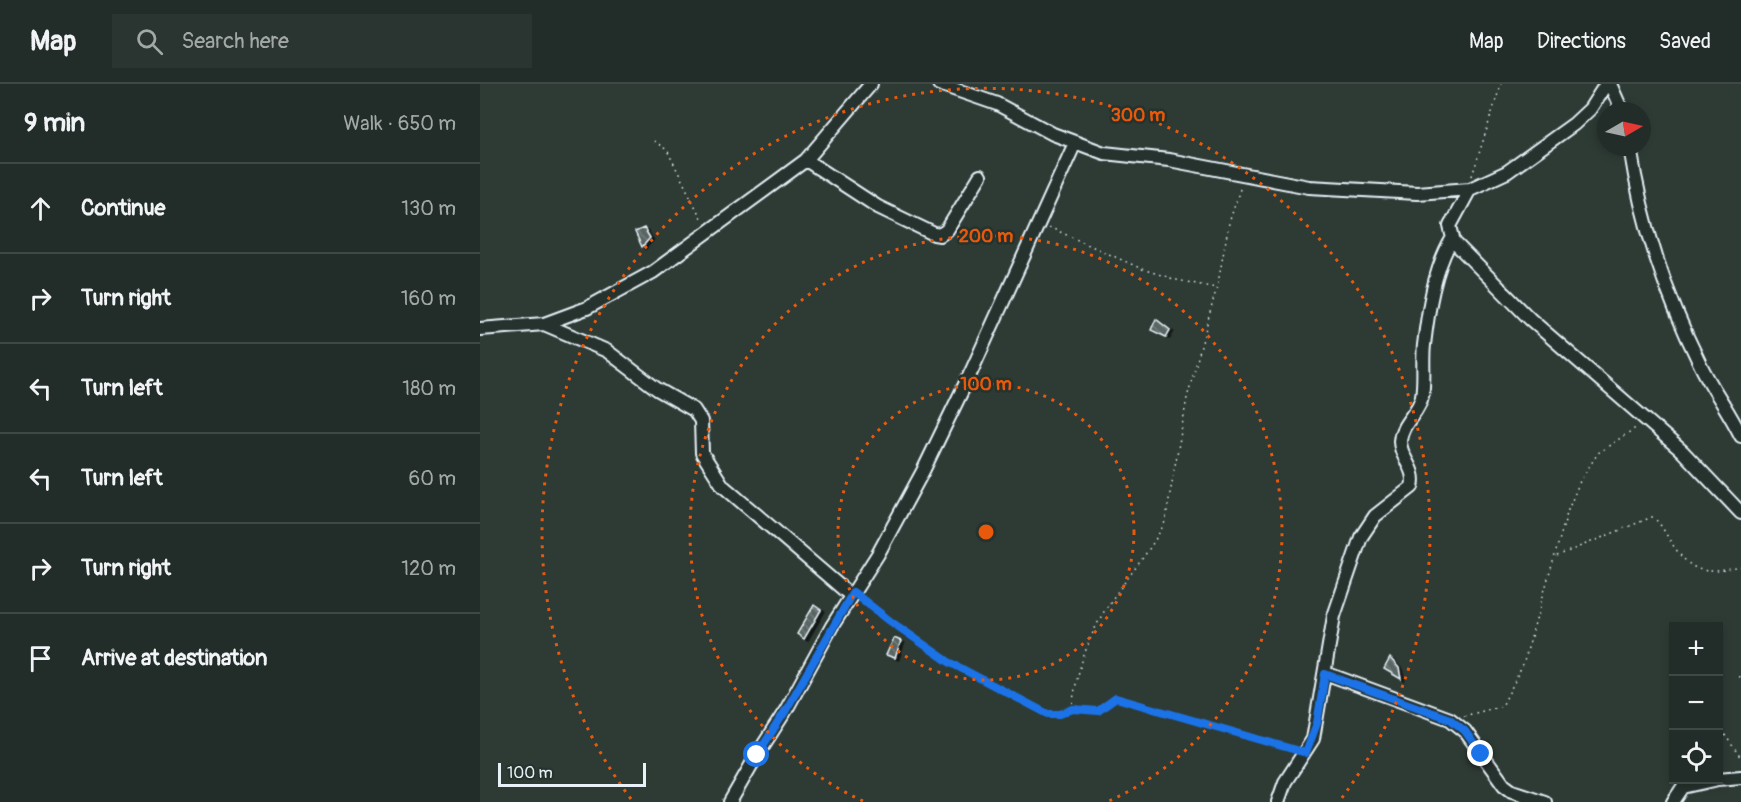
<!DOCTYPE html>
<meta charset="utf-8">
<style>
body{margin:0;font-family:Pangolin,sans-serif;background:#2a3430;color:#f1f3f6}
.controls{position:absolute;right:18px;bottom:18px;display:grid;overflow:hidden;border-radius:0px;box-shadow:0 3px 9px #0003}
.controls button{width:54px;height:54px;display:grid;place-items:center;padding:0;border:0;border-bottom:2px solid #3f4845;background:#222c28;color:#f1f3f6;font:30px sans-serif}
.compass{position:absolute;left:1117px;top:18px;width:54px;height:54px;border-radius:50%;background:#222c28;box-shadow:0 3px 9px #0003;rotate:81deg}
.scale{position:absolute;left:18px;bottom:15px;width:148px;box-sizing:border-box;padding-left:6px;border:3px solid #e8f1f8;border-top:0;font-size:16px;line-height:21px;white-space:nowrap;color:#e8f1f8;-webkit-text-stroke:4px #26332d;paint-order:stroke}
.stop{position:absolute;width:18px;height:18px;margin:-14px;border:4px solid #1a73e8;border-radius:50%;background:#fff}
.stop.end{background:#1a73e8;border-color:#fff;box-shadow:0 2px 6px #0008}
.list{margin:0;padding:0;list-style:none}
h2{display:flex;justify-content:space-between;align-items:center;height:78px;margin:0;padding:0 24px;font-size:26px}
h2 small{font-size:20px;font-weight:400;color:#a2a7a8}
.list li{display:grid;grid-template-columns:39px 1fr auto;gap:18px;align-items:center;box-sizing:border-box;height:90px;padding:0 24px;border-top:2px solid #3f4845}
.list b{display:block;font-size:22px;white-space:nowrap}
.list em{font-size:20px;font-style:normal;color:#a2a7a8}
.icon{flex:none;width:33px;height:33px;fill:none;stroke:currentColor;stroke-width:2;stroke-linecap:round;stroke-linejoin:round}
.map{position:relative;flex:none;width:1261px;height:718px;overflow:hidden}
header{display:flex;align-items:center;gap:36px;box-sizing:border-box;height:84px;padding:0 30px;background:#222c28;border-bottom:2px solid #3f4845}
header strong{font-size:28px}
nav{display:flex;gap:33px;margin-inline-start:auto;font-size:21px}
.search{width:420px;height:54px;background:#2a3430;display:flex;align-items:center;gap:15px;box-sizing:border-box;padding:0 21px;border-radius:0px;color:#a2a7a8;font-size:22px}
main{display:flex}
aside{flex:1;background:#222c28}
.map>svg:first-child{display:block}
.building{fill:url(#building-back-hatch);stroke:#e8f1f8;stroke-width:1.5;filter:url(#shadow)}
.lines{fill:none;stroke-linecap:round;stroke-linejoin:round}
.minor-casing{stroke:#e8f1f8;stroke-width:16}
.path{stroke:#e8f1f8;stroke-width:1.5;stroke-dasharray:1.5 4.5;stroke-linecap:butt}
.minor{stroke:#26332d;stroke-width:12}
.route{stroke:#1a73e8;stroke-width:8}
.ring{fill:none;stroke:#e8590c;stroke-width:3;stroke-dasharray:3 6}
.centre{fill:#e8590c;stroke:#26332d;stroke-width:3}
.ring-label{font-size:18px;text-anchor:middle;font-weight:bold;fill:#e8590c;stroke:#26332d;stroke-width:5;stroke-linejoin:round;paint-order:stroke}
</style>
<header>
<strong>Map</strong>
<div class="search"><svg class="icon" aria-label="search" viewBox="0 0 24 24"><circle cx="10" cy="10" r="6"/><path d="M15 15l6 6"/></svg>Search here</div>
<nav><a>Map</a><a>Directions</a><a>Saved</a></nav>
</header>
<main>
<aside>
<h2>9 min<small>Walk · 650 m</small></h2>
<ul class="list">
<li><svg class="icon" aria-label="ahead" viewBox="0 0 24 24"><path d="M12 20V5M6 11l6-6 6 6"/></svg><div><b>Continue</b></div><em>130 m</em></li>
<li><svg class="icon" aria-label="right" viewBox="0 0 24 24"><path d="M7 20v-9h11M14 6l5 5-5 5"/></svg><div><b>Turn right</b></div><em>160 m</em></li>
<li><svg class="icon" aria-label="left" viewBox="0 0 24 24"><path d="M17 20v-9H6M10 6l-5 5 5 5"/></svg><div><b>Turn left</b></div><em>180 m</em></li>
<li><svg class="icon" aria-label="left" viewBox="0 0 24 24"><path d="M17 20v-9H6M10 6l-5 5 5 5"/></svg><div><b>Turn left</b></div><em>60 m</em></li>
<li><svg class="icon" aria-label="right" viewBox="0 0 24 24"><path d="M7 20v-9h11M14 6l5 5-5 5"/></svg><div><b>Turn right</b></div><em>120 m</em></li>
<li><svg class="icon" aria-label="arrive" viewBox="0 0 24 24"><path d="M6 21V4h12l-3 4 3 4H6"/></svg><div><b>Arrive at destination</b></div></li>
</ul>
</aside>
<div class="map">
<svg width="1261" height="718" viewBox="0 0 1261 718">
<defs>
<pattern id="building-back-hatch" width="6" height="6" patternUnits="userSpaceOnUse" patternTransform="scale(1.5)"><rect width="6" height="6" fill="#596563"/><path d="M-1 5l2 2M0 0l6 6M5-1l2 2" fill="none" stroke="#717c7a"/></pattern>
<filter id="shadow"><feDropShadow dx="3.5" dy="2" stdDeviation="0" flood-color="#0009"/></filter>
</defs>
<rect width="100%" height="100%" fill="#2e3b35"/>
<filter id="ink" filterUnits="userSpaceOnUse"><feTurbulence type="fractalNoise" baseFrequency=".0167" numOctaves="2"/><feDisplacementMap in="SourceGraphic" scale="12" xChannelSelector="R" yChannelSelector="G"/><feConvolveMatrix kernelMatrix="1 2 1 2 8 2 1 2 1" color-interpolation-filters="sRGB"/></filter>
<g filter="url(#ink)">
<!-- building -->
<path class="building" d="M164,144L170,154L162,163L155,148Z
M676,235L690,246L686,253L671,246Z
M334,521L341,526L324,555L317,550Z
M414,554L421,557L415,574L406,571Z
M910,574L919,584L921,595L904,585Z"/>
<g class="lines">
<!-- minor casing -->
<g class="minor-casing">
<path id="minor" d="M459,0L517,20L573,50L624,69L689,76L829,103L937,109L990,105L1027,88L1094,40L1110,25L1126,0
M1130,0L1142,27
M1150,63C1162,141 1185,209 1220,280C1232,305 1249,327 1261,352
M326,76L398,123L454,150L460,151L467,146L500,92
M990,105L970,142L974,158L1050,235L1202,367L1261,429
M64,240L127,267L177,305L214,326L221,337L222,369L243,402L370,511
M0,245L64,240L107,224L173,188L326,76L391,0
M845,589L970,635L985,647L1024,701L1032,707L1065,718
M1238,695L1261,693
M250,718L277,671L306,626L352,542L398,470L443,387L492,286L595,59
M798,718L805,698L833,655L854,532L881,453L895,432L932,403C937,384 920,375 920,357C921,339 939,329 942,312C945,295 942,278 944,261C948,227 954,185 972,155
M1193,718L1203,703L1234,696"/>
</g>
<!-- path -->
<path class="path" d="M174,57L187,66L222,136
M992,92L1021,0
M569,143L662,185L697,196L736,204
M1077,472L1172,433C1180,438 1184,447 1189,455C1211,490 1223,491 1261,483
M382,516L469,578L561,628L575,631L593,625L618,627L636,614L814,665
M1259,593L1261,592
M592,625C596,587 610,546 633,514C651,489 671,466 685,438L707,314L738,199L749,139L761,102
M984,632L1022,622L1043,581L1088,426L1100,397L1118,369L1157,343
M1238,641L1261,674"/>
<!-- minor -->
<use href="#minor" class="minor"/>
</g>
</g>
<g class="lines" filter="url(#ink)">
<!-- route -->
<path class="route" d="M277,671L306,626L373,508L410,537L469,578L568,630H580L593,625L618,627L636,614L826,669L837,639L845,590L970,635L985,647L1001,670"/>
</g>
<!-- distance rings -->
<g class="ring">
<circle cx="506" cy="448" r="148"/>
<path d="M383 717A296 296 0 1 1 629 717"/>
<path d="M151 715A444 444 0 1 1 861 715"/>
</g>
<circle cx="506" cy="448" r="9" class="centre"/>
<g class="ring-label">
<text x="658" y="37">300 m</text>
<text x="506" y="158">200 m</text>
<text x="506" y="306">100 m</text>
</g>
</svg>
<div class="controls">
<button>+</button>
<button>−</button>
<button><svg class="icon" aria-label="locate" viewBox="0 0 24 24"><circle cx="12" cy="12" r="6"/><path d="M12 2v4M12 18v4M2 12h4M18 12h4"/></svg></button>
</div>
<svg class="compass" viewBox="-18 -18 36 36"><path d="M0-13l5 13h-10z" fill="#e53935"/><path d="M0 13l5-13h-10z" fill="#a2a7a8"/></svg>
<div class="scale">100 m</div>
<div class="stop" style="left:277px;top:671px"></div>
<div class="stop end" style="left:1001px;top:670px"></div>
</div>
</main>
